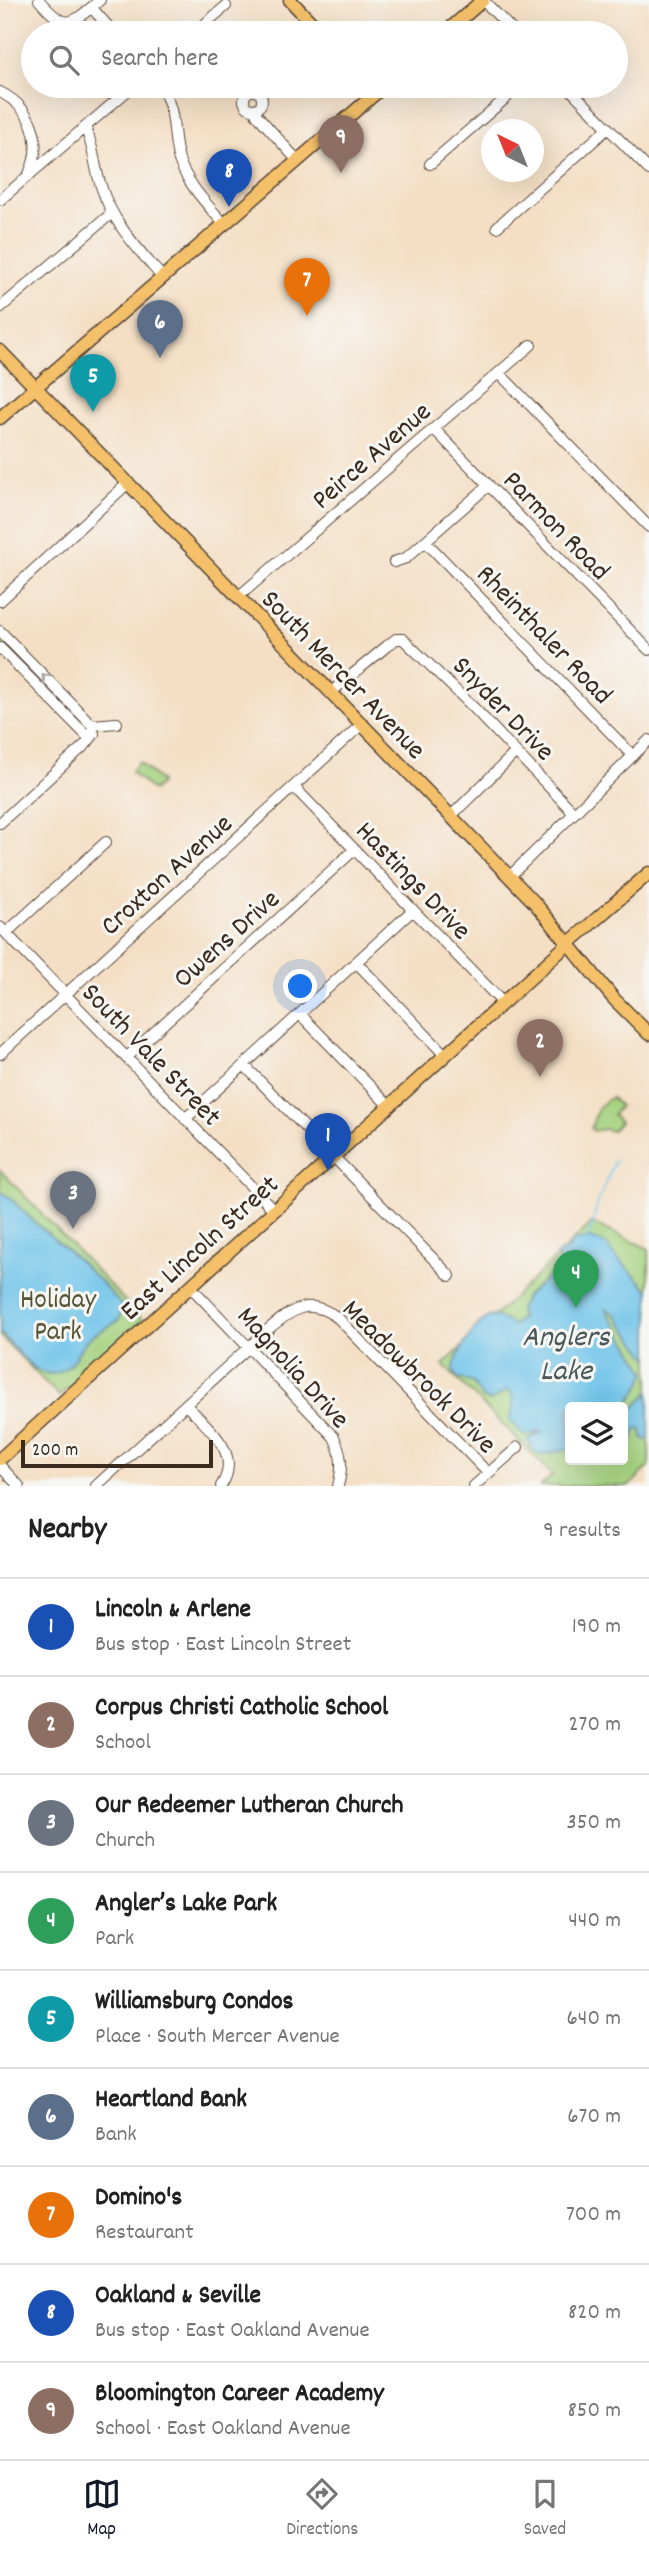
<!DOCTYPE html>
<meta charset="utf-8">
<style>
body{margin:0;font-family:Dekko,sans-serif;background:#f6f6f6;color:#222}
.controls{position:absolute;right:21px;bottom:21px;display:grid;overflow:hidden;border-radius:7px;box-shadow:0 7px 28px #0002}
.controls button{width:63px;height:63px;display:grid;place-items:center;padding:0;border:0;border-bottom:2px solid #e0e0e0;background:#fff;color:#222;font:35px sans-serif}
.compass{position:absolute;left:481px;top:119px;width:63px;height:63px;border-radius:50%;background:#fff;box-shadow:0 7px 28px #0002;rotate:317deg}
.scale{position:absolute;left:21px;bottom:18px;width:192px;box-sizing:border-box;padding-left:7px;border:4px solid #3b2a1e;border-top:0;font-size:19px;line-height:24px;white-space:nowrap;color:#3b2a1e;-webkit-text-stroke:5px #f6f6f2;paint-order:stroke}
.you{position:absolute;left:301px;top:987px;width:24px;height:24px;margin:-18px;border:5px solid #fff;border-radius:50%;background:#1a73e8;box-shadow:0 0 0 10px #1a73e833}
.badge{display:grid;place-items:center;width:46px;height:46px;border-radius:50%;background:#111827;color:#fff;font-size:23px;font-weight:700}
.pin{position:absolute;translate:-50% -58px;filter:drop-shadow(0 2px 4px #0008)}
.pin::after{content:'';position:absolute;top:37px;width:24px;height:21px;background:inherit;clip-path:polygon(0 0,100% 0,50% 100%)}
.list{margin:0;padding:0;list-style:none}
h2{display:flex;justify-content:space-between;align-items:center;height:91px;margin:0;padding:0 28px;font-size:30px}
h2 small{font-size:23px;font-weight:400;color:#767676}
.list li{display:grid;grid-template-columns:46px 1fr auto;gap:21px;align-items:center;box-sizing:border-box;height:98px;padding:0 28px;border-top:2px solid #e0e0e0}
.list b{display:block;font-size:26px;white-space:nowrap}
.list p{margin:0;font-size:23px;white-space:nowrap;color:#767676}
.list em{font-size:23px;font-style:normal;color:#767676}
.icon{flex:none;width:38px;height:38px;fill:none;stroke:currentColor;stroke-width:2;stroke-linecap:round;stroke-linejoin:round}
.map{position:relative;flex:none;width:649px;height:1486px;overflow:hidden}
.search{position:absolute;background:#fff;box-shadow:0 7px 28px #0002;left:21px;right:21px;top:21px;height:77px;display:flex;align-items:center;gap:18px;box-sizing:border-box;padding:0 24px;border-radius:38px;color:#767676;font-size:26px}
.sheet{height:973px;background:#fff}
nav{display:flex;justify-content:space-around;align-items:center;box-sizing:border-box;height:98px;border-top:2px solid #e0e0e0;background:#fff;font-size:19px;color:#767676}
nav a{display:grid;justify-items:center;gap:4px}
nav .on{color:#111827}
.map>svg:first-child{display:block}
.green{fill:#a5d280;stroke:#707e4f;stroke-width:2;fill-rule:evenodd}
.water{fill:#6dc3ea;stroke:#547684;stroke-width:2}
.lines{fill:none;stroke-linecap:round;stroke-linejoin:round}
.stream{stroke:#6dc3ea;stroke-width:2}
.minor-casing{stroke:#574537;stroke-width:12}
.major-casing{stroke:#574537;stroke-width:15}
.minor{stroke:#fff;stroke-width:10}
.major{stroke:#f4c16a;stroke-width:12}
.oneway{stroke:#a79f9a}
.labels{text-anchor:middle;stroke-width:6;stroke-linejoin:round;paint-order:stroke}
.street-label{font-size:28px;fill:#3b2a1e;stroke:#f6f6f2}
.park-label{font-size:28px;fill:#565436;stroke:#f6f6f2}
.water-label{font-size:30px;font-style:italic;fill:#4a585b;stroke:#f6f6f2}
</style>
<div class="map">
<svg width="649" height="1486" viewBox="0 0 649 1486">
<rect width="100%" height="100%" fill="#f6f6f2"/>
<filter id="ink" filterUnits="userSpaceOnUse"><feTurbulence type="fractalNoise" baseFrequency=".0143" numOctaves="2"/><feDisplacementMap in="SourceGraphic" scale="14" xChannelSelector="R" yChannelSelector="G"/><feConvolveMatrix kernelMatrix="1 2 1 2 8 2 1 2 1" color-interpolation-filters="sRGB"/></filter>
<filter id="wash" filterUnits="userSpaceOnUse"><feTurbulence type="fractalNoise" baseFrequency=".00686" numOctaves="4" result="noise"/><feDisplacementMap in="SourceGraphic" scale="28" xChannelSelector="R" yChannelSelector="G"/><feGaussianBlur stdDeviation="1.57" result="paint"/><feColorMatrix in="noise" values="0 0 0 0 0 0 0 0 0 0 0 0 0 0 0 0 0 1.4 0 .05"/><feComposite in="paint" operator="in"/></filter>
<g filter="url(#wash)">
<rect width="100%" height="100%" fill="#f4dfc5"/>
<!-- green -->
<path class="green" d="M0,635L89,729L88,731L0,644Z
M139,762L160,781V784L153,791L131,772Z
M611,1097L620,1106L613,1115L620,1122L612,1131L605,1129L593,1131L591,1128L598,1108Z
M0,1170L143,1320L59,1396L0,1336Z
M592,1223L649,1249V1467L629,1486H541L553,1475L443,1365ZM570,1407H623V1460H570Z"/>
<!-- water -->
<path class="water" d="M0,1191C16,1201 26,1215 40,1227C70,1252 97,1276 122,1306L119,1320C109,1328 96,1331 87,1340C79,1348 77,1358 68,1366C41,1391 18,1350 0,1333Z
M589,1238C600,1243 607,1240 611,1252L649,1290V1359L615,1314L605,1308L646,1372L637,1391L623,1409V1407H570V1448L541,1456L533,1450L528,1440L544,1431L525,1436L510,1421C512,1410 517,1398 508,1390L491,1401L482,1398L473,1383L458,1378L453,1371C455,1357 477,1317 493,1316C499,1316 508,1323 514,1325L521,1317L519,1310L526,1296L549,1277L567,1276L581,1282L587,1279L586,1276L563,1268L556,1255L569,1248L574,1239L578,1241Z
M649,1392V1440L643,1439L641,1429L637,1428L632,1440H623V1420Z"/>
<g class="lines">
<!-- stream -->
<path class="stream" d="M589,1238L597,1205L615,1160"/>
</g>
</g>
<g filter="url(#ink)">
<g class="lines">
<!-- minor casing -->
<g class="minor-casing">
<path id="minor" d="M39,0C66,32 71,25 100,0
M483,0L515,33
M92,8L114,33
M194,33L226,6
M159,86C178,108 171,134 179,160C188,185 207,204 224,224
M567,86L649,170
M244 100a9 9 0 1 1 18 0a9 9 0 1 1-18 0Z
M0,92C32,108 44,141 29,174
M255,109L257,115L297,160
M85,127C94,146 94,166 101,186C112,222 138,249 162,277
M430,164L520,86
M0,200L133,86
M497,227L608,128
M0,308L112,213
M499,373L649,527
M434,429L649,650
M425,541L633,756
M394,562L406,558L489,485
M238,597L531,345
M0,601L127,484
M0,631L92,725
M0,648L90,739
M330,693L387,646L396,639H403L473,707L574,813
M92,725L117,723
M294,787L503,1003
M450,817L516,752
M0,823L87,743L94,734L92,725
M509,877L649,740
M0,927L274,1210
M6,933L106,842
M357,963L445,1055
M300,1014L389,1106
M0,1054L361,725
M126,1058L354,850
M244,1065L450,1276
M185,1119L413,910
M190,1286L334,1437C342,1454 343,1467 338,1486
M186,1405C208,1428 243,1453 221,1486
M0,1466L19,1486
M96,1486L271,1327C295,1307 310,1298 338,1318L488,1473
M474,1486L518,1447"/>
</g>
<!-- major casing -->
<g class="major-casing">
<path id="major" d="M290,0L321,33
M445,33L483,0
M0,351L534,902L614,999L649,1034
M0,418L384,86
M0,1459L569,943L649,873"/>
</g>
<!-- minor -->
<use href="#minor" class="minor"/>
<!-- major -->
<use href="#major" class="major"/>
</g>
<!-- one-way arrows -->
<defs><path id="oneway-chevron" d="M-2-3.5L2.5 0L-2 3.5" fill="none" stroke-width="1.6" stroke-linecap="round" stroke-linejoin="round" transform="scale(1.75)"/></defs>
<use class="oneway" href="#oneway-chevron" transform="translate(46 678) rotate(-135)"/>
</g>
<g class="labels">
<!-- street labels -->
<g class="street-label">
<text transform="translate(370 454) rotate(-41)" y="10">Peirce Avenue</text>
<text transform="translate(558 524) rotate(46)" y="10">Parmon Road</text>
<text transform="translate(546 633) rotate(46)" y="10">Rheinthaler Road</text>
<text transform="translate(345 673) rotate(46)" y="10">South Mercer Avenue</text>
<text transform="translate(505 707) rotate(46)" y="10">Snyder Drive</text>
<text transform="translate(165 873) rotate(-42)" y="10">Croxton Avenue</text>
<text transform="translate(415 879) rotate(46)" y="10">Hastings Drive</text>
<text transform="translate(225 937) rotate(-42)" y="10">Owens Drive</text>
<text transform="translate(153 1053) rotate(46)" y="10">South Vale Street</text>
<text transform="translate(198 1246) rotate(-42)" y="10">East Lincoln Street</text>
<text transform="translate(295 1366) rotate(48)" y="10">Magnolia Drive</text>
<text transform="translate(421 1375) rotate(45)" y="10">Meadowbrook Drive</text>
</g>
<!-- park labels -->
<g class="park-label">
<text x="58" y="1307">Holiday<tspan x="58" dy="32">Park</tspan></text>
</g>
<!-- water labels -->
<g class="water-label">
<text x="566" y="1345">Anglers<tspan x="566" dy="34">Lake</tspan></text>
</g>
</g>
</svg>
<div class="controls">
<button><svg class="icon" aria-label="layers" viewBox="0 0 24 24"><path d="M12 4l9 5-9 5-9-5zM3 14l9 5 9-5"/></svg></button>
</div>
<svg class="compass" viewBox="-18 -18 36 36"><path d="M0-13l5 13h-10z" fill="#e53935"/><path d="M0 13l5-13h-10z" fill="#767676"/></svg>
<div class="scale">200 m</div>
<div class="you"></div>
<div class="pin badge" style="left:328px;top:1171px;background:#1a4fb4">1</div>
<div class="pin badge" style="left:540px;top:1077px;background:#8d6e63">2</div>
<div class="pin badge" style="left:73px;top:1229px;background:#6b7280">3</div>
<div class="pin badge" style="left:576px;top:1308px;background:#2e9e5b">4</div>
<div class="pin badge" style="left:93px;top:412px;background:#0f9aa8">5</div>
<div class="pin badge" style="left:160px;top:358px;background:#5c6f8a">6</div>
<div class="pin badge" style="left:307px;top:316px;background:#e8710a">7</div>
<div class="pin badge" style="left:229px;top:207px;background:#1a4fb4">8</div>
<div class="pin badge" style="left:341px;top:173px;background:#8d6e63">9</div>
<div class="search"><svg class="icon" aria-label="search" viewBox="0 0 24 24"><circle cx="10" cy="10" r="6"/><path d="M15 15l6 6"/></svg>Search here</div>
</div>
<section class="sheet">
<h2>Nearby<small>9 results</small></h2>
<ul class="list">
<li><span class="badge" style="background:#1a4fb4">1</span><div><b>Lincoln &amp; Arlene</b><p>Bus stop · East Lincoln Street</p></div><em>190 m</em></li>
<li><span class="badge" style="background:#8d6e63">2</span><div><b>Corpus Christi Catholic School</b><p>School</p></div><em>270 m</em></li>
<li><span class="badge" style="background:#6b7280">3</span><div><b>Our Redeemer Lutheran Church</b><p>Church</p></div><em>350 m</em></li>
<li><span class="badge" style="background:#2e9e5b">4</span><div><b>Angler’s Lake Park</b><p>Park</p></div><em>440 m</em></li>
<li><span class="badge" style="background:#0f9aa8">5</span><div><b>Williamsburg Condos</b><p>Place · South Mercer Avenue</p></div><em>640 m</em></li>
<li><span class="badge" style="background:#5c6f8a">6</span><div><b>Heartland Bank</b><p>Bank</p></div><em>670 m</em></li>
<li><span class="badge" style="background:#e8710a">7</span><div><b>Domino's</b><p>Restaurant</p></div><em>700 m</em></li>
<li><span class="badge" style="background:#1a4fb4">8</span><div><b>Oakland &amp; Seville</b><p>Bus stop · East Oakland Avenue</p></div><em>820 m</em></li>
<li><span class="badge" style="background:#8d6e63">9</span><div><b>Bloomington Career Academy</b><p>School · East Oakland Avenue</p></div><em>850 m</em></li>
</ul>
</section>
<nav>
<a class="on"><svg class="icon" aria-label="map" viewBox="0 0 24 24"><path d="M3 6l6-2 6 2 6-2v14l-6 2-6-2-6 2zM9 4v14M15 6v14"/></svg>Map</a>
<a><svg class="icon" aria-label="directions" viewBox="0 0 24 24"><path d="M12 3l9 9-9 9-9-9zM9 14v-3h6M13 9l2 2-2 2"/></svg>Directions</a>
<a><svg class="icon" aria-label="saved" viewBox="0 0 24 24"><path d="M7 4h10v16l-5-4-5 4z"/></svg>Saved</a>
</nav>
